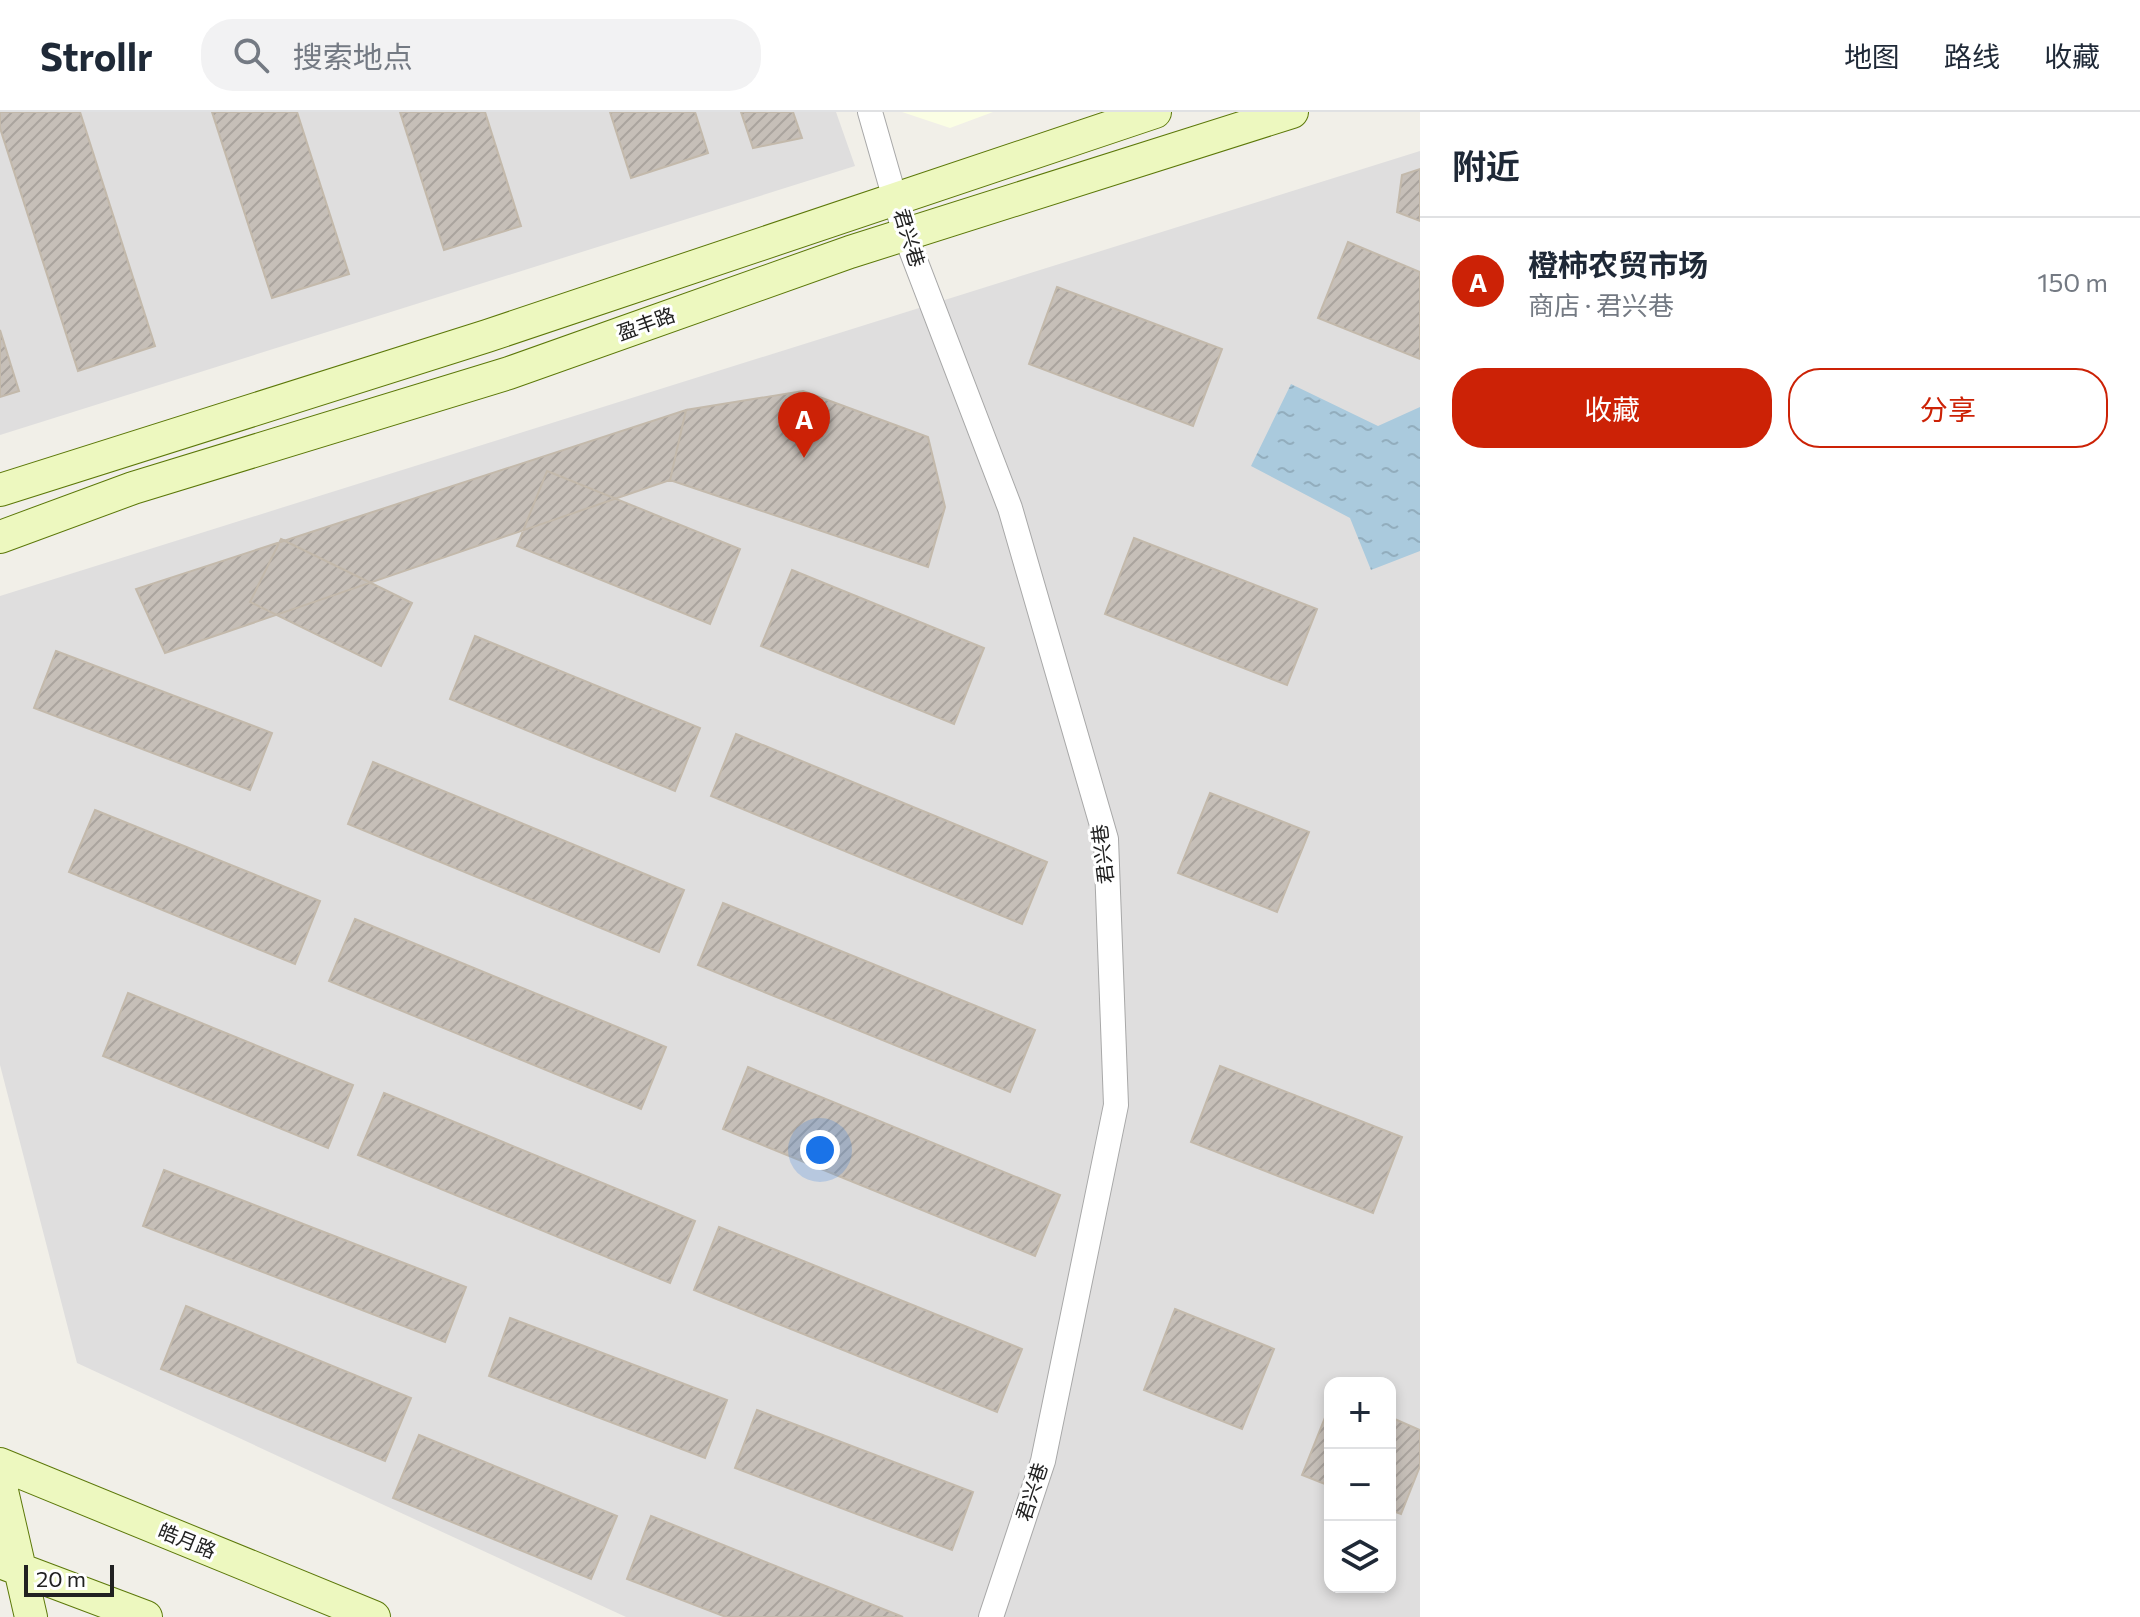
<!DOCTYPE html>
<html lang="zh">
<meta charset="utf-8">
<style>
body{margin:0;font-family:Commissioner,"Noto Sans SC",sans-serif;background:#f2f2f3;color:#1f2937}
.controls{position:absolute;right:24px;bottom:24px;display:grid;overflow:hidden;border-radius:16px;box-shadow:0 4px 12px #0003}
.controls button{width:72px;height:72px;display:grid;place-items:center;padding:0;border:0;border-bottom:2px solid #e0e1e3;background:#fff;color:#1f2937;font:40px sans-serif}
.scale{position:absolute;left:24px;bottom:20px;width:90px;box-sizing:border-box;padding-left:8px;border:4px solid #212121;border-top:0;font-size:22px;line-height:28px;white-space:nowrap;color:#212121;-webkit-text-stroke:6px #fff;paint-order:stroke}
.you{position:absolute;left:820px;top:1038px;width:28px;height:28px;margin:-20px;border:6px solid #fff;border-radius:50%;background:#1a73e8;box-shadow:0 0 0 12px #1a73e833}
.badge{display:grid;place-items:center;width:52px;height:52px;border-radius:50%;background:#cc2206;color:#fff;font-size:26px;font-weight:700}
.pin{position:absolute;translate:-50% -66px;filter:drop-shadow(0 2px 4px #0008)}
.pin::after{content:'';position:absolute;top:42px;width:28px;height:24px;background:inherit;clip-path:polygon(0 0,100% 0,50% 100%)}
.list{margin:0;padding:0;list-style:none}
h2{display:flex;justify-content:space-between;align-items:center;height:104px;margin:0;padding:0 32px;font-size:34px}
h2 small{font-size:26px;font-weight:400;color:#747a83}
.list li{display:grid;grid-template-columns:52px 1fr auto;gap:24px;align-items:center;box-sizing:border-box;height:128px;padding:0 32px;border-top:2px solid #e0e1e3}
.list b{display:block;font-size:30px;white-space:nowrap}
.list p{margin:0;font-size:26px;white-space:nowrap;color:#747a83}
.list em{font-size:26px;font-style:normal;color:#747a83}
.actions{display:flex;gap:16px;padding:24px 32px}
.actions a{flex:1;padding:18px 0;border:2px solid #cc2206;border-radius:32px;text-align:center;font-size:28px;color:#cc2206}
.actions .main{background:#cc2206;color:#fff}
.icon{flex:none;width:44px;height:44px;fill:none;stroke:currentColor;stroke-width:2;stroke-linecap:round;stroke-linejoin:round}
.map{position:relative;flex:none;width:1420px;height:1505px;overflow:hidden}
header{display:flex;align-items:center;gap:48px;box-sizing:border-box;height:112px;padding:0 40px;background:#fff;border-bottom:2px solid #e0e1e3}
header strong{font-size:38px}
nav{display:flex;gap:44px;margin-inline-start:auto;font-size:28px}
.search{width:560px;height:72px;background:#f2f2f3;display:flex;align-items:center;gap:20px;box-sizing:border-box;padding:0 28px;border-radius:32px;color:#747a83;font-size:30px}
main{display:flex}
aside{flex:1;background:#fff}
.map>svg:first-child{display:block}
.residential{fill:#dfdede;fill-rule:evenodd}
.education{fill:#fbfee4}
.water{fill:url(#water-ripples)}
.building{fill:url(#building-hatch);stroke:#c3b9ab;stroke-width:2}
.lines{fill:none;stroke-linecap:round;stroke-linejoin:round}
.minor-casing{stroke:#a8a8a8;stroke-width:26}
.secondary-casing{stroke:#5c7809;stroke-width:34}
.minor{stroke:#fff;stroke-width:24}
.secondary{stroke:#edf8bf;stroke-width:32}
.labels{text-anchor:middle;stroke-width:6;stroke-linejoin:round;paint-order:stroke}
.street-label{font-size:20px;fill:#212121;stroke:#fff}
</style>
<header>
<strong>Strollr</strong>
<div class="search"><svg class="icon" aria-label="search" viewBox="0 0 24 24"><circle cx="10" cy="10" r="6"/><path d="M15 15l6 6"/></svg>搜索地点</div>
<nav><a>地图</a><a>路线</a><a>收藏</a></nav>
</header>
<main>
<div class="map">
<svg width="1420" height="1505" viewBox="0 0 1420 1505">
<defs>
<pattern id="water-ripples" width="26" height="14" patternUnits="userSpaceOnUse" patternTransform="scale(2)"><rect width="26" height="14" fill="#aacadd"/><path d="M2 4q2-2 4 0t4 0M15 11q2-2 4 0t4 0" fill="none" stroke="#92adbd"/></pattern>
<pattern id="building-hatch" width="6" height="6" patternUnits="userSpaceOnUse" patternTransform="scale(2)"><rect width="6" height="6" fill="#c6bfb8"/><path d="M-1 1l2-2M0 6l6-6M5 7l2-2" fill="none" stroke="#aaa49e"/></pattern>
</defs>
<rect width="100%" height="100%" fill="#f1efe8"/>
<!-- residential -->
<path class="residential" d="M0,0H836L855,54L0,323Z
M1420,39V1505H626L77,1251L0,953V484ZM1330,1271H1390V1475H1330Z"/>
<!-- education -->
<path class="education" d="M902,0H993L950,16Z"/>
<!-- water -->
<path class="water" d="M1291,272L1378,314L1420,295V439L1371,458L1350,406L1251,354Z"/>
<!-- building -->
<path class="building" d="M0,0H80L155,234L78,259L0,16Z
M212,0H297L349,162L272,186Z
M400,0H485L521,114L444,138Z
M610,0H695L708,41L631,66Z
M741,0H793L802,26L753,36Z
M1420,57V109L1397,100L1402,63Z
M1348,130L1420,160V247L1318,206Z
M1057,175L1222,237L1193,314L1029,252Z
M0,218L19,279L0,285Z
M803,279L928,325L945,395L928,455L670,368L686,298Z
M686,298L670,368L165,541L136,477Z
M547,359L740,437L710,512L517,434Z
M1134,426L1317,497L1287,573L1105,502Z
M281,427L412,491L381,554L250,490Z
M792,458L984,536L954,612L761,534Z
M475,524L700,616L675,679L450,587Z
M56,539L272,621L250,678L34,596Z
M736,622L1047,750L1022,812L711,684Z
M373,650L684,778L659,840L348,712Z
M1210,681L1309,720L1277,800L1178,761Z
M95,698L320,789L295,852L69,760Z
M723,791L1035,918L1010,980L698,853Z
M355,807L666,935L641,997L329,869Z
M128,881L353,973L328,1036L103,944Z
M1220,954L1402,1025L1373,1101L1191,1030Z
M748,955L1060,1083L1035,1144L723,1017Z
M384,981L695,1109L670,1171L358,1043Z
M164,1058L466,1175L445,1230L143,1114Z
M719,1115L1022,1237L997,1300L694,1178Z
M186,1194L411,1286L385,1349L161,1257Z
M1175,1197L1274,1237L1242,1317L1144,1278Z
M510,1206L727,1288L705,1346L489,1264Z
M1330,1293V1374L1302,1363Z
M757,1298L973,1380L952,1438L735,1356Z
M1390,1305L1420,1318V1354L1401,1402L1390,1398Z
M419,1323L617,1404L591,1467L393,1386Z
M651,1404L903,1505H726L627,1467Z"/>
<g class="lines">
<!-- minor casing -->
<g class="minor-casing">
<path id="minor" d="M870,0L905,122L1010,396L1106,727L1116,993L1043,1349L991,1505"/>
</g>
<!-- secondary casing -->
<g class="secondary-casing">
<path id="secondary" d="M0,378L487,224L1155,0
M0,425L133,376L509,261L850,140L1292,0
M0,1352L374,1505
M0,1370L31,1505
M0,1450L146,1505"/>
</g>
<!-- minor -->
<use href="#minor" class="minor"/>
<!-- secondary -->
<use href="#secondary" class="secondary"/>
</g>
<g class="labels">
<!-- street labels -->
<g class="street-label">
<text transform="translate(909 126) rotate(73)" y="7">君兴巷</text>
<text transform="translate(646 212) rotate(-20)" y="7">盈丰路</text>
<text transform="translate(1103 742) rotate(-97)" y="7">君兴巷</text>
<text transform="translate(1032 1380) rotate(-72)" y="7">君兴巷</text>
<text transform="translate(187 1429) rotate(22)" y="7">皓月路</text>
</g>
</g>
</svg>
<div class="controls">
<button>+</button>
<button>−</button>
<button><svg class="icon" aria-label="layers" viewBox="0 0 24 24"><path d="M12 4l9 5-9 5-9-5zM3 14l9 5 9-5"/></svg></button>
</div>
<div class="scale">20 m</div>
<div class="you"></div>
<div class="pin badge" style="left:804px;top:346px">A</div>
</div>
<aside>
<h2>附近<small></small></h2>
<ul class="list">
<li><span class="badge">A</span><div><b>橙柿农贸市场</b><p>商店 · 君兴巷</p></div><em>150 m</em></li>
</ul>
<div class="actions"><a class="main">收藏</a><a>分享</a></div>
</aside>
</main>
